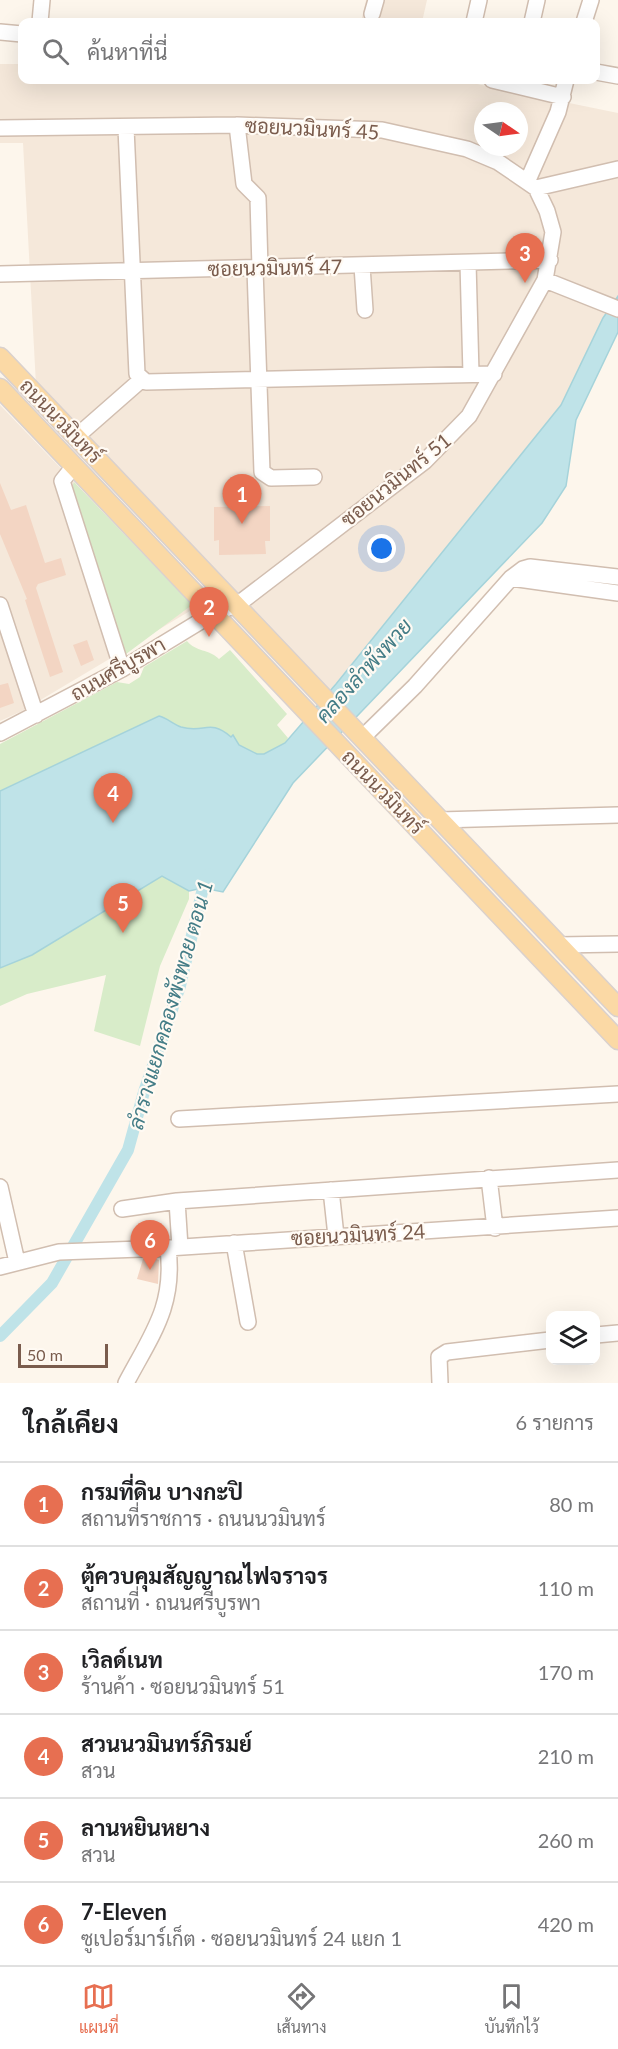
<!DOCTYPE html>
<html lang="th">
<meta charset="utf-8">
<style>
body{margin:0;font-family:Lato,Sarabun,sans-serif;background:#f2f2f2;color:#202124}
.controls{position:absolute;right:18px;bottom:18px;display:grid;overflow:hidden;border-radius:12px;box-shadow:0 6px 24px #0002}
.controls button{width:54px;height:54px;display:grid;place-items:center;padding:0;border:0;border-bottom:2px solid #e0e0e0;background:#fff;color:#202124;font:30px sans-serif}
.compass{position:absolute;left:474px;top:102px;width:54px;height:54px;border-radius:50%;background:#fff;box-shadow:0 6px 24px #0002;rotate:103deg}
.scale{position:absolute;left:18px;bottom:15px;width:90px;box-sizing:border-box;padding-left:6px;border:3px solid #7a5c4d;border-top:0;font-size:16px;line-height:21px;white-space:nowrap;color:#7a5c4d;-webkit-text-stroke:4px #fffaf3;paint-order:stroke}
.you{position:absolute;left:382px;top:549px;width:21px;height:21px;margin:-15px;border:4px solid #fff;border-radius:50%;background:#1a73e8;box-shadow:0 0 0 9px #1a73e833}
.badge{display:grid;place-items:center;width:39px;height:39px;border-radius:50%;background:#e76f51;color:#fff;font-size:20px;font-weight:700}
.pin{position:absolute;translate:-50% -50px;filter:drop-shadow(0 2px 3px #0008)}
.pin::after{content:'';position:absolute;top:32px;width:21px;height:18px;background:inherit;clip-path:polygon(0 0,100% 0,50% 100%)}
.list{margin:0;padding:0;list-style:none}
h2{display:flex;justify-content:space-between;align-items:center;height:78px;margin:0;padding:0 24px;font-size:26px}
h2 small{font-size:20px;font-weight:400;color:#757577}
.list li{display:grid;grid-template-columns:39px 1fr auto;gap:18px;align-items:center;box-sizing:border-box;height:84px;padding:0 24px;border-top:2px solid #e0e0e0}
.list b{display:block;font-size:22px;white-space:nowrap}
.list p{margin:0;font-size:20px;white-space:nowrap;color:#757577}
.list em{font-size:20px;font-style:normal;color:#757577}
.icon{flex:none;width:33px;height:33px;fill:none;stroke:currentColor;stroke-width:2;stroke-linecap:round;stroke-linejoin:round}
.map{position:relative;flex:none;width:618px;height:1383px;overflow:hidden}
.search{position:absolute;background:#fff;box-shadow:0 6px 24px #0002;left:18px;right:18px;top:18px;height:66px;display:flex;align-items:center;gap:15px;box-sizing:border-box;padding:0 21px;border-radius:12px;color:#757577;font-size:22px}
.sheet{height:582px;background:#fff}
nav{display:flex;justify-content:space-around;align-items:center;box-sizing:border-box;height:84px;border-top:2px solid #e0e0e0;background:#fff;font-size:16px;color:#757577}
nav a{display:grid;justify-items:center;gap:3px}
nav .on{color:#e76f51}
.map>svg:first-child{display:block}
.residential{fill:#f5e8da;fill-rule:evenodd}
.green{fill:#d8ecc9}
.water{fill:#bfe3e8;stroke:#a5d3da;stroke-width:1.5}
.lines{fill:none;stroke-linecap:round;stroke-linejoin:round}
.canal{stroke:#bfe3e8;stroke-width:12}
.building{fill:#f3d5c3}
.minor-casing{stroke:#d1beb0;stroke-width:18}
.major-casing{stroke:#dad1cd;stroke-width:21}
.minor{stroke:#fff;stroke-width:15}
.major{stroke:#fbd9a5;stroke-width:18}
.labels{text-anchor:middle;stroke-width:4.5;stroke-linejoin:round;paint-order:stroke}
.street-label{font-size:20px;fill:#7a5c4d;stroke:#fffaf3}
.water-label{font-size:21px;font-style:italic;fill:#437c86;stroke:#fffaf3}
</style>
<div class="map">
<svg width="618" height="1383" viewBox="0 0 618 1383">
<rect width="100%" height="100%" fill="#fdf6ec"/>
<!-- residential -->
<path class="residential" d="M366,0H427L422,22H361Z
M0,64H22V80H457L618,113V296L603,318L561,405L328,693L36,385L23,143H0ZM483,111H519V147H483Z
M0,405L195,608L22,711L0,721Z"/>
<!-- green -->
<path class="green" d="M74,482L192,605L122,657L70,492Z
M187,641C196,652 209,649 219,659L230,650L287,714L277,725L288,738L285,743L264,754L189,891V899L160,966L140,1046L94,1031L106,975L27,994L0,1006V744L117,682L129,684L140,677L144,667Z"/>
<!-- water -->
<path class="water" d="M618,296V332L576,420L566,486L542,523L293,783L223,892L203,888L189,891L162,876L32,955L0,968V791L159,716C167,718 173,724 181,727C205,734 209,718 231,737L233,735L239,745L257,754H264L285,743L336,684L561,405L603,318Z"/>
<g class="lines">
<!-- canal -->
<path class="canal" d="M0,1336L52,1283L128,1150L144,1092L180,986L203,888L209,874"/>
</g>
<!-- building -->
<path class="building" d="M0,483L11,510L26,505L45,563L61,558L66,575L38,584L36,588L63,672L50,677L25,600L27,599L0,534Z
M270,506V541H265L266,554L219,555V540L214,541V507Z
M87,640L94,660L81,666L73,645Z
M8,683L14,703L0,708V685Z
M153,1258L159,1260L158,1284L137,1279L143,1259Z"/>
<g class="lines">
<!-- minor casing -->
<g class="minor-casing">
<path id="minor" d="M372,14L376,0
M40,22L42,0
M474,22L479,0
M532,22L537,0
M584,22L591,0
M0,32L22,34
M596,72L618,76
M492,80L563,97
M237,125L244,184L258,198L260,268
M0,128L237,125L382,130L467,149L498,162L536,188L547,211L553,232L545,280L469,416L425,461L237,605L214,613L122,669L0,733
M126,128L137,374L146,382L494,374
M528,180L558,112L566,80
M536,188L618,169
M468,263L471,374
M362,266L365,310
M255,269L262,472L271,478L314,477
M0,274L550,260
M545,280L618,309
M76,437L141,380
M74,466L62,481L122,669
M511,578L618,593
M0,605L36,715
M362,738L415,686L511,578L523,569L530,567L618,577
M440,820L618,815
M559,945L618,944
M179,1119L618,1094
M489,1178L495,1228
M0,1187L17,1262
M331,1190L336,1236
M177,1201L180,1247
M122,1209L177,1201L618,1170
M234,1243L248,1322
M0,1267L59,1252L168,1248L618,1218
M596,1335L618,1333
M126,1383C152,1334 175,1306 168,1248
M440,1383L439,1357L447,1352L550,1340"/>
</g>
<!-- major casing -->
<g class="major-casing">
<path id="major" d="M0,357L618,1007
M0,388L618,1040"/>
</g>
<!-- minor -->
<use href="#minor" class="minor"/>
<!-- major -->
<use href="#major" class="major"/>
</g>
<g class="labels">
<!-- street labels -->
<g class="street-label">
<text transform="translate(312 129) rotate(3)" y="7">ซอยนวมินทร์ 45</text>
<text transform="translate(275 268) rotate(-1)" y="7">ซอยนวมินทร์ 47</text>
<text transform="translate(61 421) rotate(46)" y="7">ถนนนวมินทร์</text>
<text transform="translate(396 480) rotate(-39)" y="7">ซอยนวมินทร์ 51</text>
<text transform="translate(118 669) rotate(-30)" y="7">ถนนศรีบูรพา</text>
<text transform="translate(383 792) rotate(46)" y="7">ถนนนวมินทร์</text>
<text transform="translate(358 1235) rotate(-3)" y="7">ซอยนวมินทร์ 24</text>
</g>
<!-- water labels -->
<g class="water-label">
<text transform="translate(364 671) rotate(-48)" y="7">คลองลำพังพวย</text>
<text transform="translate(171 1005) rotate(-74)" y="7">ลำรางแยกคลองพังพวย ตอน 1</text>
</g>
</g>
</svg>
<div class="controls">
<button><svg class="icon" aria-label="layers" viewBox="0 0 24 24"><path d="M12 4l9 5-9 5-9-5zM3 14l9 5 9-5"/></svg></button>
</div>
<svg class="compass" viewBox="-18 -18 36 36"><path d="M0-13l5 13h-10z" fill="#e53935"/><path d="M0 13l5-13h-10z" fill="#757577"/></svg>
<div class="scale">50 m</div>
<div class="you"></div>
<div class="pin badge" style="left:242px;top:524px">1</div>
<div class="pin badge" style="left:209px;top:637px">2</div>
<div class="pin badge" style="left:525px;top:283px">3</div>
<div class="pin badge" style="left:113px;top:823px">4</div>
<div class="pin badge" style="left:123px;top:933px">5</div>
<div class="pin badge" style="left:150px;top:1270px">6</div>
<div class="search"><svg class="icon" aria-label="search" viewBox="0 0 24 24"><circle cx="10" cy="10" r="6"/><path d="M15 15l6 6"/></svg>ค้นหาที่นี่</div>
</div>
<section class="sheet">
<h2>ใกล้เคียง<small>6 รายการ</small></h2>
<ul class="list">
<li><span class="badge">1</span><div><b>กรมที่ดิน บางกะปิ</b><p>สถานที่ราชการ · ถนนนวมินทร์</p></div><em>80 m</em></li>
<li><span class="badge">2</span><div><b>ตู้ควบคุมสัญญาณไฟจราจร</b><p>สถานที่ · ถนนศรีบูรพา</p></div><em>110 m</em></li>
<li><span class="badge">3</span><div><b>เวิลด์เนท</b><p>ร้านค้า · ซอยนวมินทร์ 51</p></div><em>170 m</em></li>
<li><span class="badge">4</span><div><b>สวนนวมินทร์ภิรมย์</b><p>สวน</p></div><em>210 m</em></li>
<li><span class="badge">5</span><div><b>ลานหยินหยาง</b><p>สวน</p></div><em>260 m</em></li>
<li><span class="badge">6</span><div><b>7-Eleven</b><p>ซูเปอร์มาร์เก็ต · ซอยนวมินทร์ 24 แยก 1</p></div><em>420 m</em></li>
</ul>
</section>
<nav>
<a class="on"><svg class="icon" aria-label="map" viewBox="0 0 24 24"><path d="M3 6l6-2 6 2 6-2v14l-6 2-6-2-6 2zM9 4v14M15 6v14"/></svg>แผนที่</a>
<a><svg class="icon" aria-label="directions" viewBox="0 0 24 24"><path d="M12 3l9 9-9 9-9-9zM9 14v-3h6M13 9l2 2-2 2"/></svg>เส้นทาง</a>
<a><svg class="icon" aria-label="saved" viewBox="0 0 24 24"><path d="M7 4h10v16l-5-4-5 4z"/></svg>บันทึกไว้</a>
</nav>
